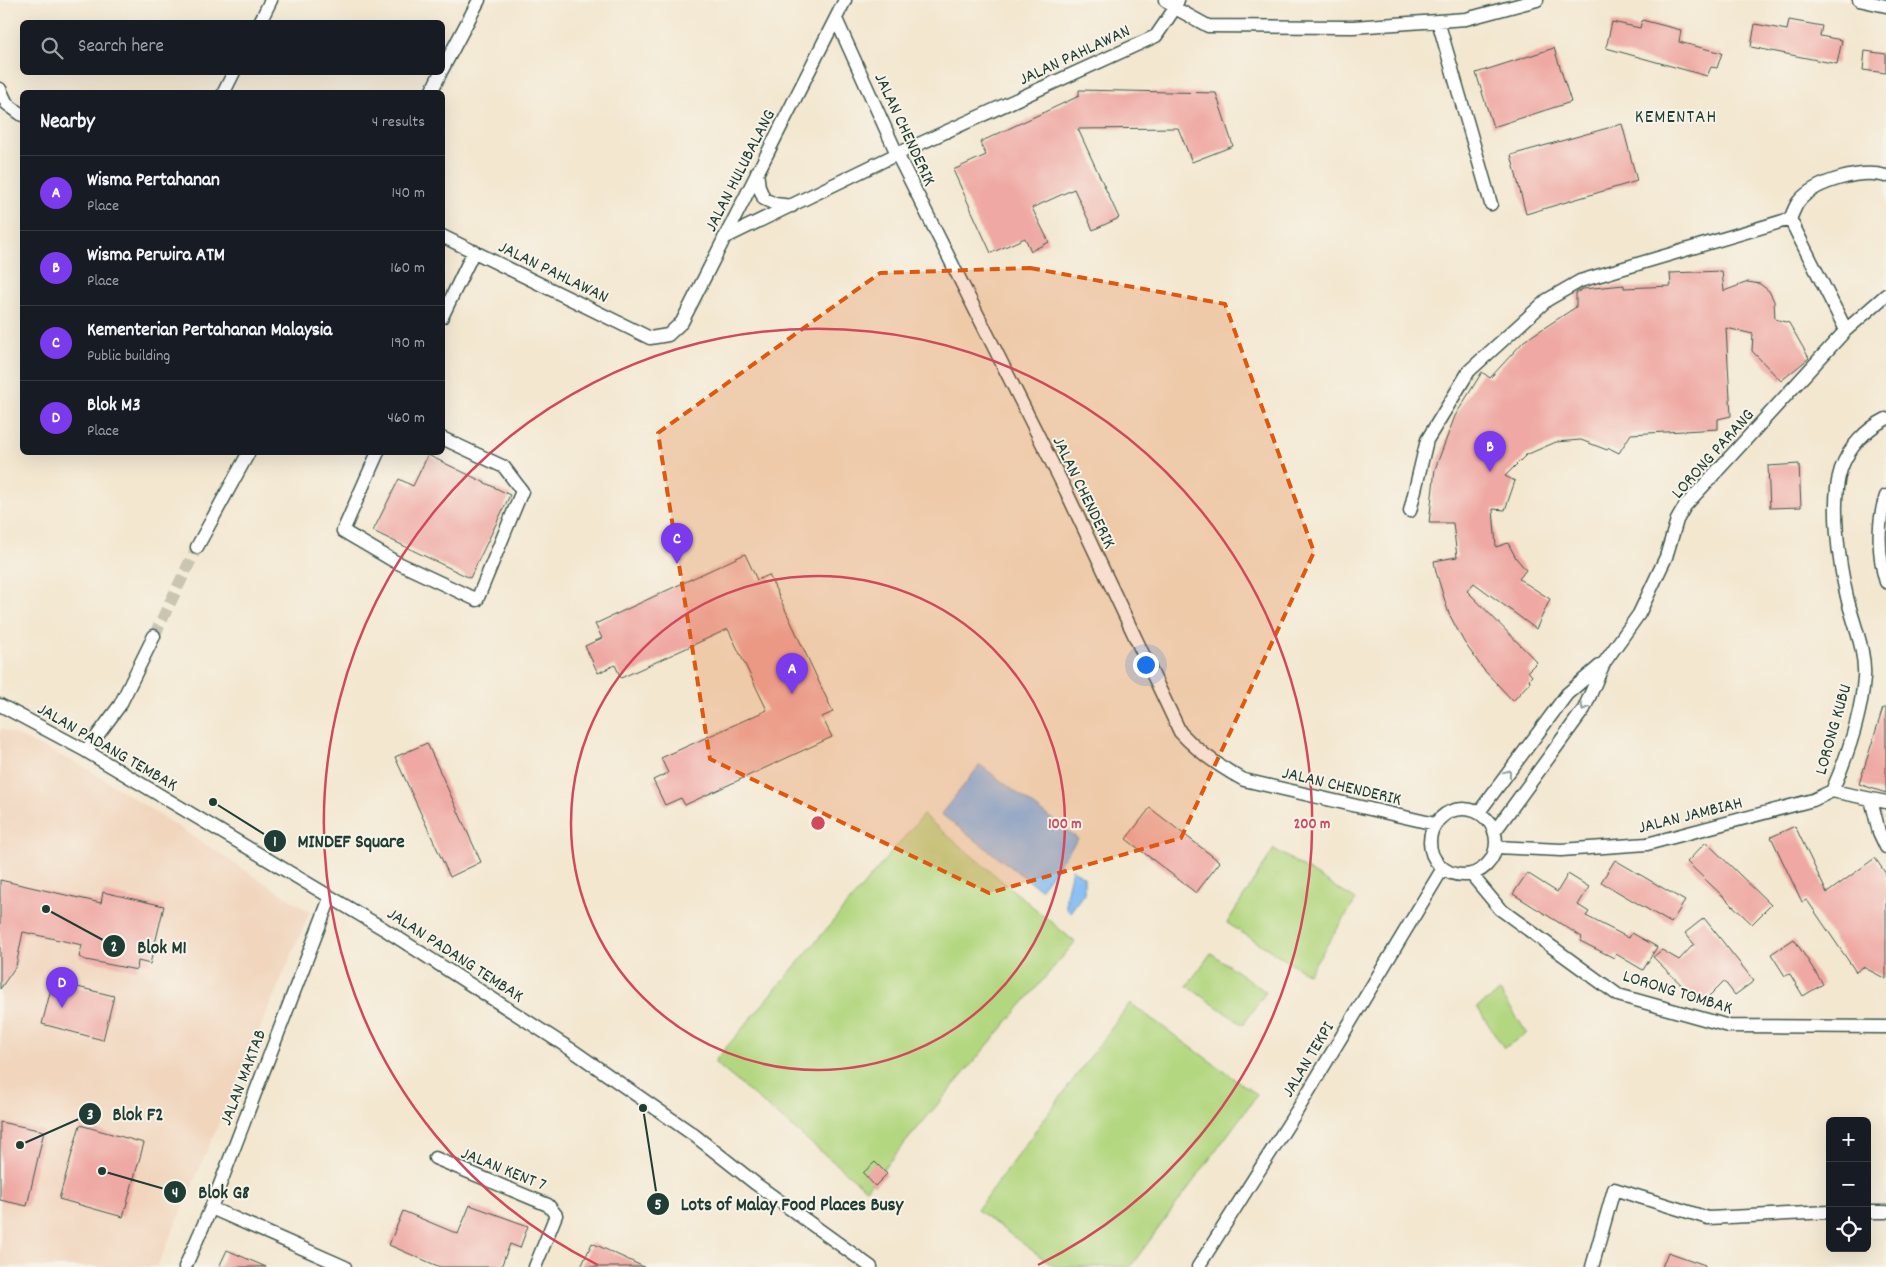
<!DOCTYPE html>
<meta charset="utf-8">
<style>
body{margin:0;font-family:Dekko,sans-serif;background:#242831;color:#f1f3f6}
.controls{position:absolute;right:15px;bottom:15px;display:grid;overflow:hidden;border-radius:8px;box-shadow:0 5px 20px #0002}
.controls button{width:45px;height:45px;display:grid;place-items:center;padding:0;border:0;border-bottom:1px solid #363941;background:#171b24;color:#f1f3f6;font:25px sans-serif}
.you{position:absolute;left:1145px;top:664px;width:18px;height:18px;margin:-12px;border:4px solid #fff;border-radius:50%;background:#1a73e8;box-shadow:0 0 0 8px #1a73e833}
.badge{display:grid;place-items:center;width:32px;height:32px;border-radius:50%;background:#7c3aed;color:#fff;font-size:16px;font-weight:700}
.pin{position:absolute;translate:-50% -41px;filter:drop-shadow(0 1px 2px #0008)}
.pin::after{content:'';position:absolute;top:26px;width:18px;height:15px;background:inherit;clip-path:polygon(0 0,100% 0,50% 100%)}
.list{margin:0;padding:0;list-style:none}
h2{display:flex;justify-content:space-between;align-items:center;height:65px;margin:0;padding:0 20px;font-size:21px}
h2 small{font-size:16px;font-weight:400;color:#9ea1a6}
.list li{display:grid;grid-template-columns:32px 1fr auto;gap:15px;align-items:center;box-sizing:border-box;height:75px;padding:0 20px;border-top:1px solid #363941}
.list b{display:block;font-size:19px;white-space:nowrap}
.list p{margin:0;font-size:16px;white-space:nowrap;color:#9ea1a6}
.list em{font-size:16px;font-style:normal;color:#9ea1a6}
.icon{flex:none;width:28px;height:28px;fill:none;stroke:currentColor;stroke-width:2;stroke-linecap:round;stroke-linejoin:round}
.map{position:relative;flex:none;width:1886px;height:1267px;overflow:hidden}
.search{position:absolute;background:#171b24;box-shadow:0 5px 20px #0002;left:20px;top:20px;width:425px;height:55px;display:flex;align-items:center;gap:12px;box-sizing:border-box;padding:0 18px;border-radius:8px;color:#9ea1a6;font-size:19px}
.panel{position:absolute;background:#171b24;box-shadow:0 5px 20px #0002;left:20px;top:90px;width:425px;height:365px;border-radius:8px}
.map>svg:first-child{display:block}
.built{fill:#f1d5bd}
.garden{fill:#b3d780;stroke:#698a5a}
.water{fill:#83bcf4;stroke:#517c94}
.building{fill:#efa8a3}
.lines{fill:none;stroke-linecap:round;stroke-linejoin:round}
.street-tunnel{stroke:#c9c5b1;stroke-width:12;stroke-dasharray:12 6;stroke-linecap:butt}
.street-casing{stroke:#3f564b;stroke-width:15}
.street{stroke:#fff;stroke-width:12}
.oneway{stroke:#8f9e9a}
.marked{fill:#de580e;fill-opacity:0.2;stroke:#de580e;stroke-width:4;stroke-dasharray:10 6;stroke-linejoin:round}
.ring{fill:none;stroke:#d1495b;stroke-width:2.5}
.labels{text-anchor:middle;stroke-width:4;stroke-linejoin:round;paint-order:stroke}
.street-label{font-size:18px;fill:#1f3d34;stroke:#f7f3e8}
.neighbourhood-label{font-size:19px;letter-spacing:1px;fill:#1f3d34;stroke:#f7f3e8}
.centre{fill:#d1495b;stroke:#f7f3e8;stroke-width:2.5}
.ring-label{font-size:15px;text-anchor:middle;font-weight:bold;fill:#d1495b;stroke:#f7f3e8;stroke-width:4;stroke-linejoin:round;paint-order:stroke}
.leader{fill:none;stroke:#1f3d34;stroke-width:2}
.callout-dot{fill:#1f3d34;stroke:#f7f3e8;stroke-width:2}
.mark-label{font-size:15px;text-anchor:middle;font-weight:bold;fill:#fff}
.callout-label{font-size:19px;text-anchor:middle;font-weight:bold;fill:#1f3d34;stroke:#f7f3e8;stroke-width:4;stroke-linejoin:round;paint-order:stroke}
</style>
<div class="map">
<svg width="1886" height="1267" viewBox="0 0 1886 1267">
<rect width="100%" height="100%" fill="#f7f3e8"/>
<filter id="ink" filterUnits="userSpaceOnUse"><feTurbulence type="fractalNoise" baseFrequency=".02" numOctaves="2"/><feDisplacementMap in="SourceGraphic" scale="10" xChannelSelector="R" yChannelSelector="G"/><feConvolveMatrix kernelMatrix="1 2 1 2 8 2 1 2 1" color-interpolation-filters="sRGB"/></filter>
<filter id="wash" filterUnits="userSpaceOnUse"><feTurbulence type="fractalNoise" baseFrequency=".0096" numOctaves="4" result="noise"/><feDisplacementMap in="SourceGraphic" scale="20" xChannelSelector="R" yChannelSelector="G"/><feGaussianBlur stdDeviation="1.12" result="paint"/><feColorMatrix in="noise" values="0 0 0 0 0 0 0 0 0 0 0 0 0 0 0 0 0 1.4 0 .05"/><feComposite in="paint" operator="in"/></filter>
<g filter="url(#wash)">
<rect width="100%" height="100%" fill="#f3e7d0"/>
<!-- built -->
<path class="built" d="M0,728L83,766L310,912L157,1267H0Z"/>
<!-- garden -->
<path class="garden" d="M923,815L1075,942L866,1189L714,1062Z
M1274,849L1356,900L1308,974L1227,923Z
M1211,953L1266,992L1243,1025L1187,986Z
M1500,992L1527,1033L1504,1048L1477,1007Z
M1130,1003L1257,1095L1130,1267H1055L977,1210Z"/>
<!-- water -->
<path class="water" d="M980,765L1078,839L1040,889L941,814Z
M1072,869L1084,877V893L1070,912L1066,908V896Z"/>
<g id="blocks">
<!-- building -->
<path class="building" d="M1642,20L1681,30L1679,42L1722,53L1717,68L1711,67L1707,76L1606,48L1612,22L1640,28Z
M1789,20L1822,26L1820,36L1842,40L1837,64L1751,47L1755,24L1787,30Z
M1554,48L1571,102L1493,127L1476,73Z
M1865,51L1886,54V73L1863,70Z
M1079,90L1216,93L1233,146L1192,162L1178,128L1078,129L1119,218L1093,230L1074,189L1032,208L1049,242L1031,251L1025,238L991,253L953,170L986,155L980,142L1079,96Z
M1622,124L1637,181L1526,214L1511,155Z
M1722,271L1724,291L1748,282L1760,284L1769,291L1774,301L1775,319L1789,323L1809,358L1781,381L1752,351L1753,334L1726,328L1731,416L1718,419V429L1631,434L1619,453L1609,448L1607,450L1581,440L1556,442L1526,455L1505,476L1515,481L1505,510L1493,509L1496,547L1508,543L1516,558L1526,570L1519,579L1550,599L1536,629L1474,583L1467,591L1537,662L1528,671L1532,676L1529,679L1530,682L1513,701L1483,669L1464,642L1449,614L1436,572L1434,561L1457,557L1453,523H1429L1435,469L1455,416L1482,372L1490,378L1524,341L1576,307V293L1583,289L1624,285V288L1671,286L1670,273Z
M428,455L510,495L470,578L373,531L399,479L413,486Z
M1799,464L1801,507L1770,508L1768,466Z
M745,554L757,580L769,575L833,712L822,717L832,737L685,805L681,798L665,805L653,780L668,773L661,758L767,710L728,629L621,678L615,665L598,673L585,646L602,638L595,624Z
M1883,708H1886V793L1859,784Z
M427,743L481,862L450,877L395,757Z
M1150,808L1220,862L1196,893L1126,839Z
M1795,826L1827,893L1875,858L1886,874V979L1863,967L1856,972L1807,900L1802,902L1771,837Z
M1706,842L1771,905L1752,924L1687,862Z
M1615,860L1685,901L1671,923L1601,882Z
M1527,873L1557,892L1568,874L1589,887L1578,905L1589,912L1586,916L1629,938L1632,933L1657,947L1643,970L1616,954L1614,958L1580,941L1582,937L1513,894Z
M0,880L101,903L103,892L164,906L150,964L138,961L137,970L86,960L79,957L82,945L23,932L16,966L0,989Z
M1704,918L1754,981L1735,995L1724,981L1701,1004L1653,957L1662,950L1679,960L1694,944L1685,933Z
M1794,939L1823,984L1803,996L1790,974L1785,976L1771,954Z
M53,981L114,996L103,1040L42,1024Z
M0,1122L44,1131L27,1206L0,1200Z
M80,1125L144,1143L123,1217L59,1199Z
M875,1162L887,1174L875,1186L863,1173Z
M470,1205L528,1226L520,1248L510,1244L501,1267H440L389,1245L403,1211L458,1234Z
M592,1243L644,1267H581Z
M227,1250L266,1267H219Z
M1668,1252L1705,1265V1267H1662Z"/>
</g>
</g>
<g filter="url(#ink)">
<use href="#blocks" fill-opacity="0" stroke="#3f564b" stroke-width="1"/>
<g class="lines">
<!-- street-tunnel -->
<path class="street-tunnel" d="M154,636L197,547"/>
<!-- street casing -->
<g class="street-casing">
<path id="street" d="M1165,0L1175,8L1178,0
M1859,0L1886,6
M836,19L897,154L1066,491L1180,732C1199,753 1220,767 1244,780L1435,824
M1438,21L1491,204
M260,22L271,0
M442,70L479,0
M0,89L7,104L22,115
M224,92L234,72
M431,92L441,72
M757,172L759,187L764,199L775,204L792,206
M442,236L650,338L668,335L682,322L845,0
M724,238L897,154L1156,36L1175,8L1208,26L1353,27L1466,19L1537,0
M442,317L474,251
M1846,330L1790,219C1793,213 1795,206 1799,201C1816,181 1861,169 1886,176
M378,452L343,531L394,561L477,600L522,491L504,467L442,438
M1886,496C1877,521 1878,556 1886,582
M1410,511L1427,440L1469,371L1547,300L1580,281L1790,219
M197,547L249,452
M0,705L86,751L384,929L572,1050L694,1135L756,1184L871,1267
M86,751L120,705L154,636
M1832,791C1847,757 1861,715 1864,678C1866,650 1853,623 1847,597C1839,563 1830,501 1841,469C1849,447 1866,429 1886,419
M1871,799L1879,832L1886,847
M1430 842a33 33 0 1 1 66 0a33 33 0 1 1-66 0Z
M1479,812L1567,694L1602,664
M1495,831L1584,709L1604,663L1639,614L1666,557L1677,520L1685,506L1846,330L1886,295
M1496,847L1561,850L1647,844L1813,800L1832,791L1886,802
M1471,874L1500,909L1618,995L1729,1026L1886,1027
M435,1158L548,1205L556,1215L535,1267
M211,1208L345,1267
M1867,1212H1886
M185,1267L211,1208L330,898
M1198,1267L1298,1109L1443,868
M1592,1267L1614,1189L1708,1218L1830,1212"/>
</g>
<!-- street -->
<use href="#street" class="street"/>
</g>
<!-- one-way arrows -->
<defs><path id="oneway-chevron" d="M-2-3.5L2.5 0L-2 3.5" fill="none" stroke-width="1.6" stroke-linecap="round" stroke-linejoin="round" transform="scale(1.25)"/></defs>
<g class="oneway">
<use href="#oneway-chevron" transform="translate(1584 707) rotate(118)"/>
<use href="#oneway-chevron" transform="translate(1508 773) rotate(-53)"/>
</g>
</g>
<!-- marked area -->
<path class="marked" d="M1030,268L1225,304L1314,552L1181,838L989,893L710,759L658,433L880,273Z"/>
<!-- distance rings -->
<g class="ring">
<circle cx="818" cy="823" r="247"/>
<path d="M598 1265A494 494 0 1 1 1038 1265"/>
</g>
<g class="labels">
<!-- street labels -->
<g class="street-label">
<text transform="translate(1074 54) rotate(-25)" y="6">JALAN PAHLAWAN</text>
<text transform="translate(906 129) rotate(65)" y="6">JALAN CHENDERIK</text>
<text transform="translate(739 170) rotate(-63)" y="6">JALAN HULUBALANG</text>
<text transform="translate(554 271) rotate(26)" y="6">JALAN PAHLAWAN</text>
<text transform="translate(1712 453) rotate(-48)" y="6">LORONG PARANG</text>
<text transform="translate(1085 492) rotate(64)" y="6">JALAN CHENDERIK</text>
<text transform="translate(1832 729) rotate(-74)" y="6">LORONG KUBU</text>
<text transform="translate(108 746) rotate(30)" y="6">JALAN PADANG TEMBAK</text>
<text transform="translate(1342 785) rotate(13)" y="6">JALAN CHENDERIK</text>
<text transform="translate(1690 814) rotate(-14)" y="6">JALAN JAMBIAH</text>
<text transform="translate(456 954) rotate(33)" y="6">JALAN PADANG TEMBAK</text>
<text transform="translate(1678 991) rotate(17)" y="6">LORONG TOMBAK</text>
<text transform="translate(1307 1059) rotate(-59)" y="6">JALAN TEKPI</text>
<text transform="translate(242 1077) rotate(-69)" y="6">JALAN MAKTAB</text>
<text transform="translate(504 1168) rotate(22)" y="6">JALAN KENT 7</text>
</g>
<!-- neighbourhood labels -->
<g class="neighbourhood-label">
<text x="1676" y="122">KEMENTAH</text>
</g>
</g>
<circle cx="818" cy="823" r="8" class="centre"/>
<g class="ring-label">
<text x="1065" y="828">100 m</text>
<text x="1312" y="828">200 m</text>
</g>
<!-- callouts -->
<path class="leader" d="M213 802L275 841M46 909L114 946M20 1145L90 1114M102 1171L175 1192M643 1108L658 1204"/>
<g class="callout-dot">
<circle cx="213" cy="802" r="5"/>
<circle cx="46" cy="909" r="5"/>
<circle cx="20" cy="1145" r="5"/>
<circle cx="102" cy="1171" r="5"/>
<circle cx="643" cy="1108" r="5"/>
<circle cx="275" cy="841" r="12"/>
<circle cx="114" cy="946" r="12"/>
<circle cx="90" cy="1114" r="12"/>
<circle cx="175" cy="1192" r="12"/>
<circle cx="658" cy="1204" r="12"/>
</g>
<g class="mark-label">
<text x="275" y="846">1</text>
<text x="114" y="951">2</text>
<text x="90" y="1119">3</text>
<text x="175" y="1197">4</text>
<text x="658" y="1209">5</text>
</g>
<g class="callout-label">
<text x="351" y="847">MINDEF Square</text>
<text x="162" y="953">Blok M1</text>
<text x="138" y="1120">Blok F2</text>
<text x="224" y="1198">Blok G8</text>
<text x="792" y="1210">Lots of Malay Food Places Busy</text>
</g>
</svg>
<div class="controls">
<button>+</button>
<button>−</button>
<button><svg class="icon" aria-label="locate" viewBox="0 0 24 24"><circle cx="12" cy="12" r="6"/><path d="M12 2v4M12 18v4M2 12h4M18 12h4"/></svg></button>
</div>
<div class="you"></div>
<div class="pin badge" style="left:792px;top:694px">A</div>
<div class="pin badge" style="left:1490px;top:472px">B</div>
<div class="pin badge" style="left:677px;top:564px">C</div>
<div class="pin badge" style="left:62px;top:1008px">D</div>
<div class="search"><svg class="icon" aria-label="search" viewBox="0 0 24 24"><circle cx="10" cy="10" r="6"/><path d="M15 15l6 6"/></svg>Search here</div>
<section class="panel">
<h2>Nearby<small>4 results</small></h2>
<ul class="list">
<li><span class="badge">A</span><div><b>Wisma Pertahanan</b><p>Place</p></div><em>140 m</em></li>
<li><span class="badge">B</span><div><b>Wisma Perwira ATM</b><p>Place</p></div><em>160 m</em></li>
<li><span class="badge">C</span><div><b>Kementerian Pertahanan Malaysia</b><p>Public building</p></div><em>190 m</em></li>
<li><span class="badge">D</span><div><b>Blok M3</b><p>Place</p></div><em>460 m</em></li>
</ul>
</section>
</div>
